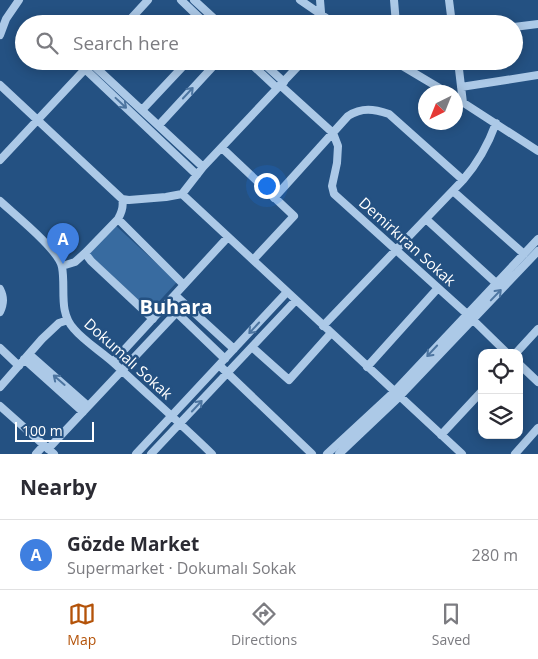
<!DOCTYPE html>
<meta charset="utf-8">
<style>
body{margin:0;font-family:"Open Sans",sans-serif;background:#f7f7f7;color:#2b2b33}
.controls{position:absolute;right:15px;bottom:15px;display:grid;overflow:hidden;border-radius:10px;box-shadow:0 2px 12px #0003}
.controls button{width:45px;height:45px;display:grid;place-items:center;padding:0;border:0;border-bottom:1px solid #e1e1e2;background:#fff;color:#2b2b33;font:25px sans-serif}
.compass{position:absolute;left:418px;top:85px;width:45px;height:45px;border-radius:50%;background:#fff;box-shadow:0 2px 12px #0003;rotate:223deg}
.scale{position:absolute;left:15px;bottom:12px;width:79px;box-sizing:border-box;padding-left:5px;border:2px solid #fff;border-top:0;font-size:14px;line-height:18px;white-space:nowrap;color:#fff;-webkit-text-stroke:4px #245182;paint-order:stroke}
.you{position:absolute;left:266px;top:185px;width:18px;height:18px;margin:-12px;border:4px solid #fff;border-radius:50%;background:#1a73e8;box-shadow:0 0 0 8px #1a73e833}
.badge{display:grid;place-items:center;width:32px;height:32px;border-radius:50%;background:#b45309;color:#fff;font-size:16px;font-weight:700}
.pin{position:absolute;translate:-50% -41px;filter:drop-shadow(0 1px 2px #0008)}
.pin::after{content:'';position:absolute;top:26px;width:18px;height:15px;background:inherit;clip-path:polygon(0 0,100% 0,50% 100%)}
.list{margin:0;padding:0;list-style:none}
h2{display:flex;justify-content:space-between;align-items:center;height:65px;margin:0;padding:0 20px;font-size:21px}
h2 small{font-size:16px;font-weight:400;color:#7c7c81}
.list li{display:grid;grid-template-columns:32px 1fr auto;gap:15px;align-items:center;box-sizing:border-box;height:70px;padding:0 20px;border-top:1px solid #e1e1e2}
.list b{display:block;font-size:19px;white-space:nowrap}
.list p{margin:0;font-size:16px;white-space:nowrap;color:#7c7c81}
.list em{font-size:16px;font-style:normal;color:#7c7c81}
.icon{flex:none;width:28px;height:28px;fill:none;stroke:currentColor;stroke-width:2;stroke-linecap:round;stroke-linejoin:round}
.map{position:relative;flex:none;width:538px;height:454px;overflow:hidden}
.search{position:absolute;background:#fff;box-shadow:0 2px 12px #0003;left:15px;right:15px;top:15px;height:55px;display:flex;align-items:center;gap:12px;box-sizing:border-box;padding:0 18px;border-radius:28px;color:#7c7c81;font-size:19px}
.sheet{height:135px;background:#fff}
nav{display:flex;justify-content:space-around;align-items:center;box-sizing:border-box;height:70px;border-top:1px solid #e1e1e2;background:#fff;font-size:14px;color:#7c7c81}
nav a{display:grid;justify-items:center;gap:2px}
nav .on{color:#b45309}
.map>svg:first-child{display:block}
.green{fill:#386ba0}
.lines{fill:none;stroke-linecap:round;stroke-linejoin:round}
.minor{stroke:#acc9e7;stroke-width:8}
.oneway{stroke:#4d75a0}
.labels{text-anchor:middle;stroke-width:5;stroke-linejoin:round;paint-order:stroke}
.street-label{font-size:15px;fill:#fff;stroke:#245182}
.district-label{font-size:20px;font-weight:bold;fill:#fff;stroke:#245182}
</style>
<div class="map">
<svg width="538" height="454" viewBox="0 0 538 454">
<rect width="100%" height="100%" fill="#245182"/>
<!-- green -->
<path class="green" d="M115,225L177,282L150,311L89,254Z"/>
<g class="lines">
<!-- minor -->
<path class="minor" d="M181,0L206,24
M194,0L220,24
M300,0L335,24
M320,0L322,24
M394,0L396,24
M449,0L452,24
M126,24L148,0
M514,27L538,24
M0,35L6,19L19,0
M248,61L277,88
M261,61L284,82
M394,61L446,92
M458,61L463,103
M91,63L203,167
M85,69L197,175
M0,85L122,199L129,200L166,197L182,194L203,167L303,61
M280,85L333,133L338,146L337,163L332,186L334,194L467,314L507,353
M461,87L538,75
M456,98L538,151
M142,110L188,61
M159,125L218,61
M222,148L294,216L253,260
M0,160L88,66
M453,191L524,254
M182,194L462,454
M274,198L348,116C362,107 374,109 389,114L463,180
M122,199C124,206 122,212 118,219L184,285
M0,201C14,214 59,250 62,267C66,288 58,312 74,329C85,342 102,352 115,364C147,394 180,423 212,454
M426,219L496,283
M85,253L91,261L153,319
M62,266L75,262L85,253L118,219
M0,289C4,297 4,303 0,312
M175,295L234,349
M174,310L225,359
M323,326L463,180C478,163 488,145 496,123
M252,347L289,380L331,333
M0,348L19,366
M516,353L538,329
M29,354L88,406
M24,359L83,412
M113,362L228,237
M519,364L538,382
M219,365L312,454
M367,367L438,288
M0,387L42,339L59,323L68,320
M0,406L54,454
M441,435L482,391
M48,449L176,313
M36,454L44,445
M136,454L287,292
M151,454L296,300
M327,454L394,392L538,239
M339,454L399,397L538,251
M515,454L538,428"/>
</g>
<!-- one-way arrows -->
<defs><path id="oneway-shaft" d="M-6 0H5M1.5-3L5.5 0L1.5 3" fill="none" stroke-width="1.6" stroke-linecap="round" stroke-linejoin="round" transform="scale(1.25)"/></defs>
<g class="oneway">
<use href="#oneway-shaft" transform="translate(188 93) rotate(-47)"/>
<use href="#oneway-shaft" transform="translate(121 103) rotate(43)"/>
<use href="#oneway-shaft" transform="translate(496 295) rotate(-46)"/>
<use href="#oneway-shaft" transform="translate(254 328) rotate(133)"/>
<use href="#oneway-shaft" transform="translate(432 351) rotate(133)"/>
<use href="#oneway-shaft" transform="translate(59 380) rotate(-139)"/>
<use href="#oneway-shaft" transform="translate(197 406) rotate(-47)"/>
</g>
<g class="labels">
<!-- street labels -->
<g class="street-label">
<text transform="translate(407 242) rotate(42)" y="5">Demirkıran Sokak</text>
<text transform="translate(128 359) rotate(42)" y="5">Dokumalı Sokak</text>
</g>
<!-- district labels -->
<g class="district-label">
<text x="176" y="314">Buhara</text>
</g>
</g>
</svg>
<div class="controls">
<button><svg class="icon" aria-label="locate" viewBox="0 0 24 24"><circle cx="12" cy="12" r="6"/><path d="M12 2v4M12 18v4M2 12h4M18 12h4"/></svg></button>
<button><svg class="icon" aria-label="layers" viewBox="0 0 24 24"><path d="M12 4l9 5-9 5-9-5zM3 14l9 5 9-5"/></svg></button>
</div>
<svg class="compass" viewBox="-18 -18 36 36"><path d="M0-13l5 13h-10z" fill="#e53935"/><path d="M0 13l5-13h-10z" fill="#7c7c81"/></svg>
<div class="scale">100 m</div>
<div class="you"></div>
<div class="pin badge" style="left:63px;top:264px;background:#3f7fe0">A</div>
<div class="search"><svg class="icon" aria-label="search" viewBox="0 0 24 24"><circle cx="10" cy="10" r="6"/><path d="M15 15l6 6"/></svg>Search here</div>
</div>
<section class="sheet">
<h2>Nearby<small></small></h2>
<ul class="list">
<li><span class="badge" style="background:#3f7fe0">A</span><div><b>Gözde Market</b><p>Supermarket · Dokumalı Sokak</p></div><em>280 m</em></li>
</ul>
</section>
<nav>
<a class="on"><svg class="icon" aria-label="map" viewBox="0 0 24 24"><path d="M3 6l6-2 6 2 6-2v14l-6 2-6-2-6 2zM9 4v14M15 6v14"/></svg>Map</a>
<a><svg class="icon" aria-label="directions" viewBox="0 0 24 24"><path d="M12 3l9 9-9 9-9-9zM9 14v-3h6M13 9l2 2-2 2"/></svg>Directions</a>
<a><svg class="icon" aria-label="saved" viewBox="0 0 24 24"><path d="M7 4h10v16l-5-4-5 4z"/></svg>Saved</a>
</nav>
